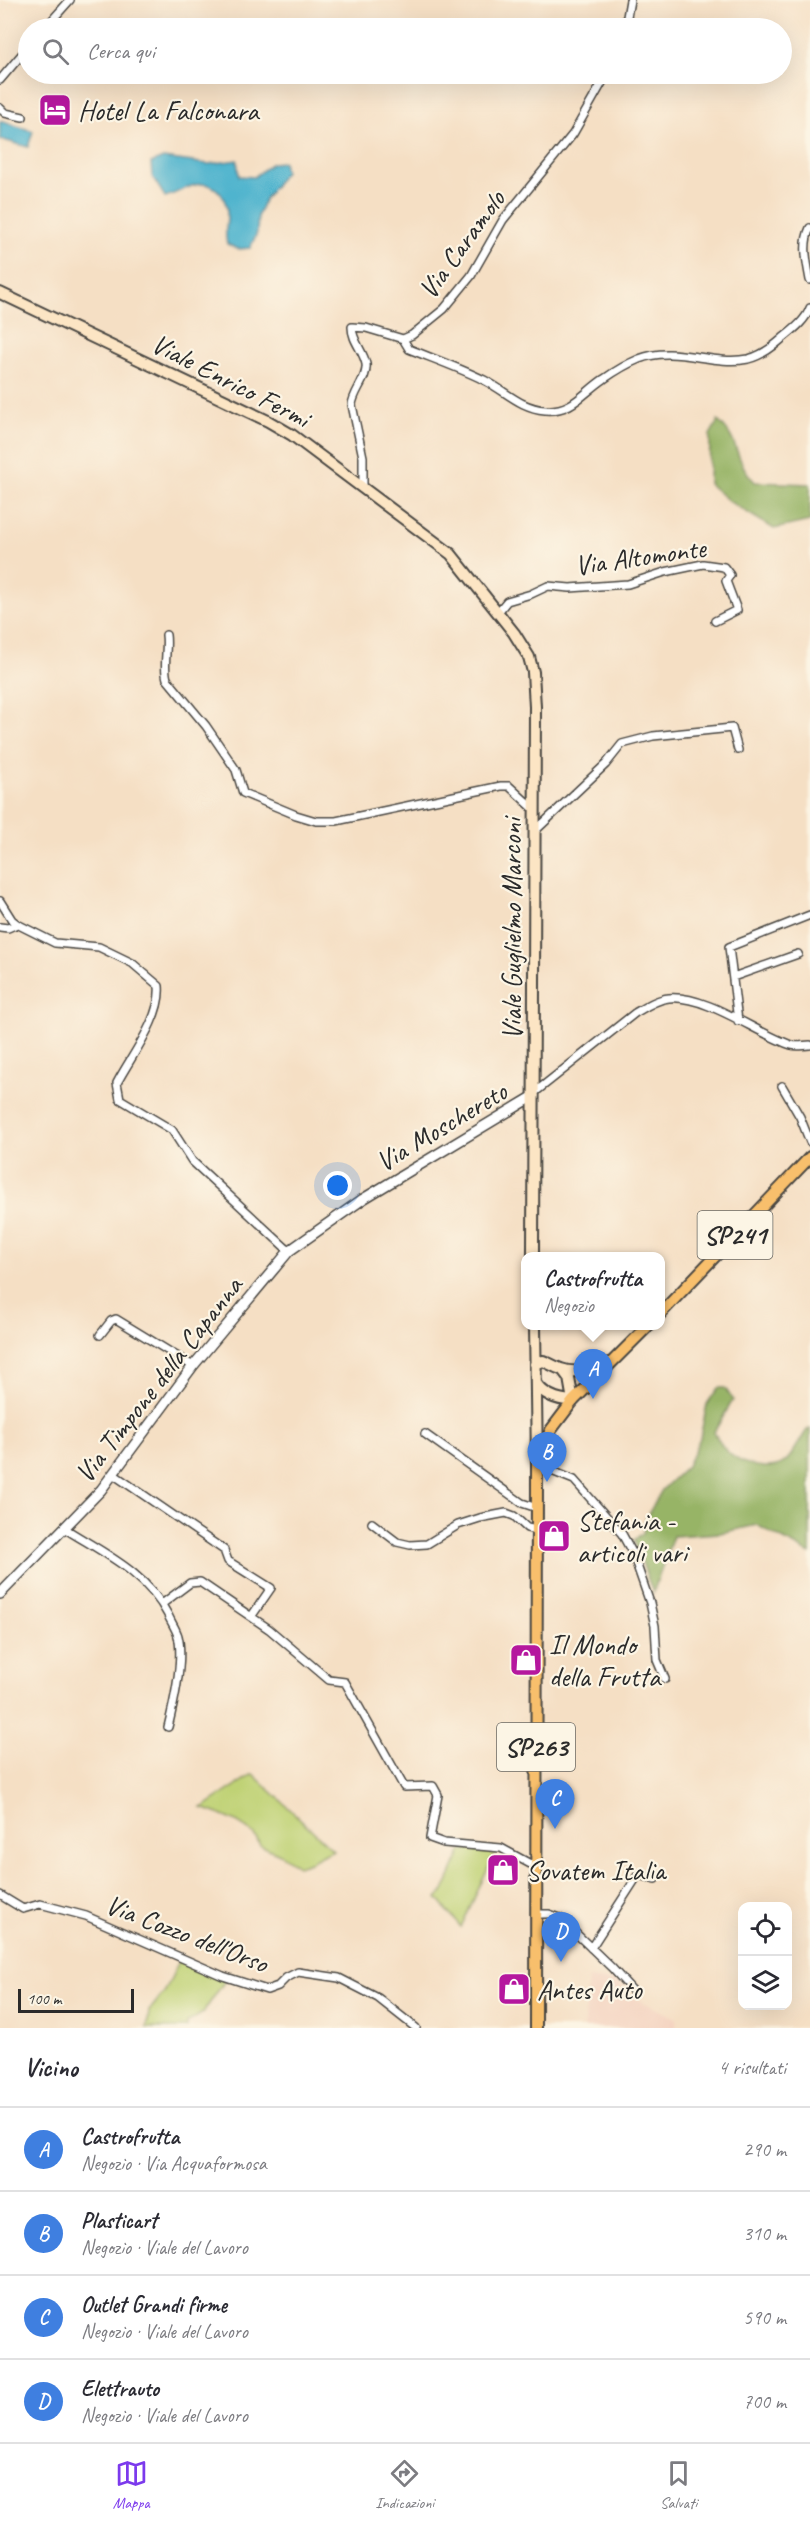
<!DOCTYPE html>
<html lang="it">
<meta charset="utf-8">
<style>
body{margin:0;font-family:Caveat,sans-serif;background:#f7f7f7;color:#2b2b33}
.controls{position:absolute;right:18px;bottom:18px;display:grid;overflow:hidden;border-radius:12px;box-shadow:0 6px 24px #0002}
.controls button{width:54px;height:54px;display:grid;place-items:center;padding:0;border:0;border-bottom:2px solid #e1e1e2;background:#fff;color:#2b2b33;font:30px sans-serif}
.scale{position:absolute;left:18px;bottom:15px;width:116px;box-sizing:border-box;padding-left:6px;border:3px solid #2b2b2b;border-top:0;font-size:16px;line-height:21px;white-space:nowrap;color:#2b2b2b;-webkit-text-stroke:4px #fcf5e5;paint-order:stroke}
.you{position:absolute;left:338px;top:1186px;width:21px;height:21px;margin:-15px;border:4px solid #fff;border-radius:50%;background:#1a73e8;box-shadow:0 0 0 9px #1a73e833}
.badge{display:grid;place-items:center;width:39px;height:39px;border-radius:50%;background:#7c3aed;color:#fff;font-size:20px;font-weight:700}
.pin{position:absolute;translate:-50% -50px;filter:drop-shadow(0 2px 3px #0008)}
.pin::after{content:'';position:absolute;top:32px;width:21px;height:18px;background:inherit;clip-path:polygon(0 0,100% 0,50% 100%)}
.popup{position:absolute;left:521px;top:1252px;width:144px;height:78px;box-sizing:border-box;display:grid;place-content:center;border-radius:12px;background:#fff;filter:drop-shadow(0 2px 4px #0005);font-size:20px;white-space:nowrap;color:#7c7c81}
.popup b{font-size:22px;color:#2b2b33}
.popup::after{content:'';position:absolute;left:50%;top:100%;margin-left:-12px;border:12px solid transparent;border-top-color:#fff}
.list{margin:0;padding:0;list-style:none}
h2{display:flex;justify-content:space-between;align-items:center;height:78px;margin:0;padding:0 24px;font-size:26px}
h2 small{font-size:20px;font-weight:400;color:#7c7c81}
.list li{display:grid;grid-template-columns:39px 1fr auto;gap:18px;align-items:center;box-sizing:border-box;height:84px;padding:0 24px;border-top:2px solid #e1e1e2}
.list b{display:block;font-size:22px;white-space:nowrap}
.list p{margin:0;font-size:20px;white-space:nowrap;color:#7c7c81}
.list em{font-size:20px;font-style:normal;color:#7c7c81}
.icon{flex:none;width:33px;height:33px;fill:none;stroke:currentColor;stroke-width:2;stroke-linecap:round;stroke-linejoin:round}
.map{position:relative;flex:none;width:810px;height:2028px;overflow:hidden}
.search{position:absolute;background:#fff;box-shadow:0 6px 24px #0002;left:18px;right:18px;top:18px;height:66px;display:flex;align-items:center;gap:15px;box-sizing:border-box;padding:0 21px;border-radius:33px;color:#7c7c81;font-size:22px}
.sheet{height:414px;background:#fff}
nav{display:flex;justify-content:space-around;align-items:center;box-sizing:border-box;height:84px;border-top:2px solid #e1e1e2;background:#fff;font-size:16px;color:#7c7c81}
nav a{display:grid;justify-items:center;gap:3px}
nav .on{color:#7c3aed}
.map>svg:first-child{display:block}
.built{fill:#f4d3c0}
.green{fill:#bfd275;stroke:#757e50;stroke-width:1.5}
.forest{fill:#97b466;stroke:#617048;stroke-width:1.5}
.water{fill:#4fb4ce;stroke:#3d707c;stroke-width:1.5}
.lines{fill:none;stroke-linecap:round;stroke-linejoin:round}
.minor-casing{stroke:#494642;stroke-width:10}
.tertiary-casing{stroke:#494642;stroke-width:12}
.secondary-casing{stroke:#494642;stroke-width:14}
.primary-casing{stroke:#494642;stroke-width:14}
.minor{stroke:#fff;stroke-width:7}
.tertiary{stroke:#fff;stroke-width:9}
.secondary{stroke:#fce5c4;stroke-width:10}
.primary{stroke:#f8bf6c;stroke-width:10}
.labels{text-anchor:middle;stroke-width:4.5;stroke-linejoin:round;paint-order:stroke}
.shield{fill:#fcf5e5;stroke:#6a6863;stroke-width:1.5}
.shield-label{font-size:27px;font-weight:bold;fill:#2b2b2b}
.poi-label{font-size:28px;fill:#2b2b2b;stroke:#fcf5e5;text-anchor:start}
.street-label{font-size:28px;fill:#2b2b2b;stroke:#fcf5e5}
</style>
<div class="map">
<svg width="810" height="2028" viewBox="0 0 810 2028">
<rect width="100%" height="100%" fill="#fcf5e5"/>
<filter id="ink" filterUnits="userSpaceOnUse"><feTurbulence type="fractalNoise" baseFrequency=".0167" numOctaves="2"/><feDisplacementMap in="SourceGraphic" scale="12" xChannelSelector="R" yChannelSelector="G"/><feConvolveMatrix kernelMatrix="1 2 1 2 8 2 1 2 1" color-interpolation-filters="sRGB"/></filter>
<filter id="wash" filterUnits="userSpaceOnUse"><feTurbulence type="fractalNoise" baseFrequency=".008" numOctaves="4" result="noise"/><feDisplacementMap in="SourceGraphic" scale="24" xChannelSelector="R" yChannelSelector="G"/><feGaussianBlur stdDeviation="1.35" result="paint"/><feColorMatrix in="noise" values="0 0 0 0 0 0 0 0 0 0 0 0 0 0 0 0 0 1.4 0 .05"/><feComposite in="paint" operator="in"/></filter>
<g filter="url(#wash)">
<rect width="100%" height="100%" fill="#f5dfc4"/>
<!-- built -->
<path class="built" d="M588,1979L618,1982L631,1996L676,2018V2028H584Z"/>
<!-- green -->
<path class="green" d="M253,1774L333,1850L310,1862L298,1866L280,1854L260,1845C253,1825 221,1815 202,1808Z
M468,1849L496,1851L461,1927L437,1898L444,1891L462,1850Z
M180,1959L226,1979L203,2013L187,2023V2028H147L149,2011L165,1991Z"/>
<!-- forest -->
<path class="forest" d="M718,421C741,441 733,460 755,482L810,484V521L774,529L730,502L709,484L710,435Z
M718,1388H725L733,1400L714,1432C725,1454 739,1465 764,1467C772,1467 779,1467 786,1461C794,1453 800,1440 807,1430L810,1429V1554L757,1525L720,1533L673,1536L653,1593L634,1540L643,1533L646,1518L662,1490L687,1466L700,1438L707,1404Z"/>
<!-- water -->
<path class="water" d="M0,121L33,131L28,147L0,139Z
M163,158L208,164L237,160L239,176L254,177L272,163L283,162L285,172L265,199L258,215L257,233L250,248L238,249L227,244C224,233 227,227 227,216C228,200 218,183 200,184C189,185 176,194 165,197L152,176L151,163Z"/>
</g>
<g filter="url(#ink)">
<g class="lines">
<!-- minor casing -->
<g class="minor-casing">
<path id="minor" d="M45,28L70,0
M625,28L630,0
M0,80L28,47
M0,108L5,113L23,117
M810,228C802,245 807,262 810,280
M403,339L409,349C434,359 460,368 484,380C506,391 520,408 545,410C572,412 583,393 604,379C614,372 627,364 639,359C675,345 712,366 748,359C761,356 773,347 783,338C793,330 806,320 810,308
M363,487V457L352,405C353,392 368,378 366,364C363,350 352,341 352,327L366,328L403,339L412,335L444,309L471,276L503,220L573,134L607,74
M498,612L507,601L531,594L548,586L570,588L628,584L665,572L703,564L724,567L730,575L726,581L737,610L715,621
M166,635C168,649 163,666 167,679L206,726L236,770L243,793L296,815L316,821H336L501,786H509L535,810
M535,831L606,764L622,744L653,736L732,728L738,750
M0,901L12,920L17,924L55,943L99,947L132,963L159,986C162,1017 131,1056 117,1083L120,1099L172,1130L192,1161L289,1251
M0,927L8,928L17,924
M733,977L798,954
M738,1021L729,947L810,915
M782,1086L800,1117L810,1142
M534,1093L635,1013C645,1007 657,999 669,998C707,995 756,1033 791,1045C797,1047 804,1045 810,1045
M100,1335L111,1321L116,1319L193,1366
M425,1434L522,1503L537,1508
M537,1465L574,1480L622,1534L633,1554L650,1603L655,1626L657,1660L665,1679
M113,1474L224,1550L228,1561L271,1588L251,1617
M372,1523L397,1542L410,1545L427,1544L458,1525L480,1518L506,1513L514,1516L527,1528L537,1530
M64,1528C103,1553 146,1572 168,1615C171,1622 176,1629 178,1636C184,1660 174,1703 168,1727
M162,1604L190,1583L200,1582L269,1629L329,1680L345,1682L404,1787L433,1786L438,1795L430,1838L444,1843L501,1848L536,1867
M0,1895L23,1909L40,1904L86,1916L223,1976L267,1990L278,1986L286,1978L298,1972L339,1978L378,1998L416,2028
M536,1914H549L560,1918L612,1968L632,1990
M591,1948L638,1875L655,1879"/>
</g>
<!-- tertiary casing -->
<g class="tertiary-casing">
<path id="tertiary" d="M0,1594L101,1490L193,1366L289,1251L363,1199L534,1096"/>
</g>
<!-- secondary casing -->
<g class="secondary-casing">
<path id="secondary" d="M0,293L268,421L292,435L451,554L514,633L529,657L533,672L535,707L533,1256
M535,1326L537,1463
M535,1364L543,1361C549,1363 555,1367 561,1369C577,1375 595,1369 609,1363
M536,1383C544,1396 558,1400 573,1401L569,1378L563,1370"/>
</g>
<!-- primary casing -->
<g class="primary-casing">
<path id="primary" d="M660,1314L810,1157
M536,2028L537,1465L551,1430L573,1401L648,1326"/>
</g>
<!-- minor -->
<use href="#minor" class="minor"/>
<!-- tertiary -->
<use href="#tertiary" class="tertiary"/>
<!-- secondary -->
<use href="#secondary" class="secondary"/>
<!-- primary -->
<use href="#primary" class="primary"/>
</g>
</g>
<!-- icons -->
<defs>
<g id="hotel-square" transform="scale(1.725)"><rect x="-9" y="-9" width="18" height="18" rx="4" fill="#b5179e" stroke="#fcf5e5"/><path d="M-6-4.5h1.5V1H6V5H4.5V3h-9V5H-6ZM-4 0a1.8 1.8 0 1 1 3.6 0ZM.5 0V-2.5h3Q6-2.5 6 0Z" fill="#fff"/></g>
<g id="shop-square" transform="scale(1.725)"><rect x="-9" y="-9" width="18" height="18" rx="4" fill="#b5179e" stroke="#fcf5e5"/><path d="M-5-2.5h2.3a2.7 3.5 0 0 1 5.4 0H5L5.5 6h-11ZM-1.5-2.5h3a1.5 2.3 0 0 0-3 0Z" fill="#fff"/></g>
</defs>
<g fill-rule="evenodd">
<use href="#hotel-square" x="55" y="110"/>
<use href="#shop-square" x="554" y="1536"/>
<use href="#shop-square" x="526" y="1660"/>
<use href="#shop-square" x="503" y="1870"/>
<use href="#shop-square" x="514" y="1989"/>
</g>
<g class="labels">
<!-- shield labels -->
<g class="shield">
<rect x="697.5" y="1211" width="75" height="48" rx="4.5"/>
<rect x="497" y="1723" width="78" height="48" rx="4.5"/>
</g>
<g class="shield-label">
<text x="735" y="1244">SP241</text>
<text x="536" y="1756">SP263</text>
</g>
<!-- poi labels -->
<g class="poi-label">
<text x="78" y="120">Hotel La Falconara</text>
<text x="577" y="1530">Stefania -<tspan x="577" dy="32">articoli vari</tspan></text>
<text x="549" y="1654">Il Mondo<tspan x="549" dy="32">della Frutta</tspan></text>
<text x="526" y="1880">Sovatem Italia</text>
<text x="537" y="1999">Antes Auto</text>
</g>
<!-- street labels -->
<g class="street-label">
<text transform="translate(461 244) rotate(-54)" y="10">Via Caramolo</text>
<text transform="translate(231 380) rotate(27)" y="10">Viale Enrico Fermi</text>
<text transform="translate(640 556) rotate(-8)" y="10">Via Altomonte</text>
<text transform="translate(511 929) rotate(-90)" y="10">Viale Guglielmo Marconi</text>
<text transform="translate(441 1126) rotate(-31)" y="10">Via Moschereto</text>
<text transform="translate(158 1379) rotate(-52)" y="10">Via Timpone della Capanna</text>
<text transform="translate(187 1933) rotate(21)" y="10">Via Cozzo dell'Orso</text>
</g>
</g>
</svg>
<div class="controls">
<button><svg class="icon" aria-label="locate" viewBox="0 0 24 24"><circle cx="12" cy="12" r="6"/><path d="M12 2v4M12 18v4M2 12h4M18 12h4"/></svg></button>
<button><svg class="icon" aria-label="layers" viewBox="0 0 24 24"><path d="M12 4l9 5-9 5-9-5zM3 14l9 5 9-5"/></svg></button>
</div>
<div class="scale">100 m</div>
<div class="you"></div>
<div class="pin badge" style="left:593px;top:1399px;background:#3f7fe0">A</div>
<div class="popup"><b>Castrofrutta</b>Negozio</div>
<div class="pin badge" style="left:547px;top:1482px;background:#3f7fe0">B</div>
<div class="pin badge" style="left:555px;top:1829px;background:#3f7fe0">C</div>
<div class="pin badge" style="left:561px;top:1962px;background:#3f7fe0">D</div>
<div class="search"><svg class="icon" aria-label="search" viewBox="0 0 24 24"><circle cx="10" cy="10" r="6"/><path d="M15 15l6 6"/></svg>Cerca qui</div>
</div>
<section class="sheet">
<h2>Vicino<small>4 risultati</small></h2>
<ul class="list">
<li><span class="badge" style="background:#3f7fe0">A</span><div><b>Castrofrutta</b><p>Negozio · Via Acquaformosa</p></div><em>290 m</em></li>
<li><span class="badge" style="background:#3f7fe0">B</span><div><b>Plasticart</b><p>Negozio · Viale del Lavoro</p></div><em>310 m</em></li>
<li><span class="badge" style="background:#3f7fe0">C</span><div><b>Outlet Grandi firme</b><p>Negozio · Viale del Lavoro</p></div><em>590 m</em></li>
<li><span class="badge" style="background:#3f7fe0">D</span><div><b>Elettrauto</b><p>Negozio · Viale del Lavoro</p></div><em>700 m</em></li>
</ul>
</section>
<nav>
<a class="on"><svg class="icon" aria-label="map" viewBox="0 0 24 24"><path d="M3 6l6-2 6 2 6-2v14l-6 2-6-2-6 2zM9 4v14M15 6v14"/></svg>Mappa</a>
<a><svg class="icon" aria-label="directions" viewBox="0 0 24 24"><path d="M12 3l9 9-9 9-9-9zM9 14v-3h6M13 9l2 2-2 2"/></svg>Indicazioni</a>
<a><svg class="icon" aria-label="saved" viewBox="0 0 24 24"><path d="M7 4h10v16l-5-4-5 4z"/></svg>Salvati</a>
</nav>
